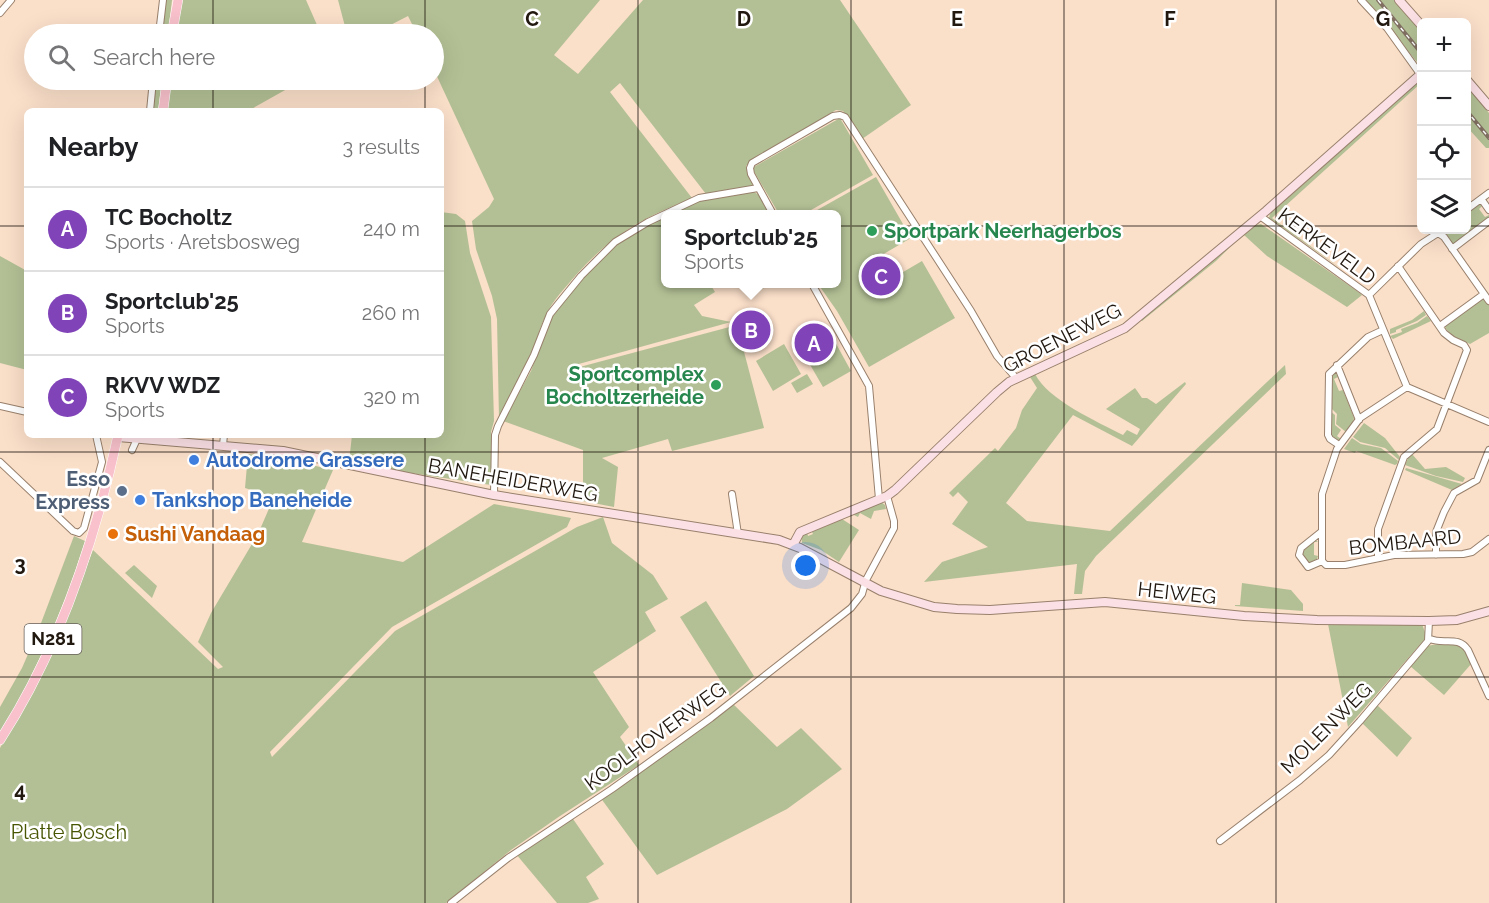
<!DOCTYPE html>
<meta charset="utf-8">
<style>
body{margin:0;font-family:Raleway,sans-serif;background:#f6f6f6;color:#202124}
.controls{position:absolute;right:18px;top:18px;display:grid;overflow:hidden;border-radius:9px;box-shadow:0 6px 24px #0002}
.controls button{width:54px;height:54px;display:grid;place-items:center;padding:0;border:0;border-bottom:2px solid #e0e0e0;background:#fff;color:#202124;font:30px sans-serif}
.you{position:absolute;left:806px;top:566px;width:21px;height:21px;margin:-15px;border:4px solid #fff;border-radius:50%;background:#1a73e8;box-shadow:0 0 0 9px #1a73e833}
.badge{display:grid;place-items:center;width:39px;height:39px;border-radius:50%;background:#8043b8;color:#fff;font-size:20px;font-weight:700}
.pin{position:absolute;translate:-50% -50%;border:3px solid #fff;box-shadow:0 2px 6px #0006}
.popup{position:absolute;left:661px;top:210px;width:180px;height:78px;box-sizing:border-box;display:grid;place-content:center;border-radius:9px;background:#fff;filter:drop-shadow(0 2px 4px #0005);font-size:20px;white-space:nowrap;color:#757577}
.popup b{font-size:22px;color:#202124}
.popup::after{content:'';position:absolute;left:50%;top:100%;margin-left:-12px;border:12px solid transparent;border-top-color:#fff}
.list{margin:0;padding:0;list-style:none}
h2{display:flex;justify-content:space-between;align-items:center;height:78px;margin:0;padding:0 24px;font-size:26px}
h2 small{font-size:20px;font-weight:400;color:#757577}
.list li{display:grid;grid-template-columns:39px 1fr auto;gap:18px;align-items:center;box-sizing:border-box;height:84px;padding:0 24px;border-top:2px solid #e0e0e0}
.list b{display:block;font-size:22px;white-space:nowrap}
.list p{margin:0;font-size:20px;white-space:nowrap;color:#757577}
.list em{font-size:20px;font-style:normal;color:#757577}
.icon{flex:none;width:33px;height:33px;fill:none;stroke:currentColor;stroke-width:2;stroke-linecap:round;stroke-linejoin:round}
.map{position:relative;flex:none;width:1489px;height:903px;overflow:hidden}
.search{position:absolute;background:#fff;box-shadow:0 6px 24px #0002;left:24px;top:24px;width:420px;height:66px;display:flex;align-items:center;gap:15px;box-sizing:border-box;padding:0 21px;border-radius:33px;color:#757577;font-size:22px}
.panel{position:absolute;background:#fff;box-shadow:0 6px 24px #0002;left:24px;top:108px;width:420px;height:330px;border-radius:9px}
.map>svg:first-child{display:block}
.green{fill:#b3c095}
.lines{fill:none;stroke-linecap:round;stroke-linejoin:round}
.street-casing{stroke:#98806c;stroke-width:8}
.secondary-casing{stroke:#98806c;stroke-width:10}
.primary-casing{stroke:#fff;stroke-width:10}
.street{stroke:#fff;stroke-width:6}
.secondary{stroke:#fbe0e5;stroke-width:8}
.primary{stroke:#f8c1cb;stroke-width:9}
.rail-casing{stroke:#817062;stroke-width:4}
.rail{stroke:#fff;stroke-width:1.5;stroke-dasharray:4.5;stroke-linecap:butt}
.grid{fill:none;stroke:#211810;stroke-width:1.5;stroke-opacity:0.55}
.leisure-dot{fill:#2e9e5b;stroke:#fff;stroke-width:2}
.shop-dot{fill:#3f7fe0;stroke:#fff;stroke-width:2}
.service-dot{fill:#5c6f8a;stroke:#fff;stroke-width:2}
.food-dot{fill:#e8710a;stroke:#fff;stroke-width:2}
.labels{text-anchor:middle;stroke-width:5;stroke-linejoin:round;paint-order:stroke}
.shield{fill:#fff;stroke:#645d58;stroke-width:1.5}
.shield-label{font-size:18px;font-weight:bold;fill:#211810}
.leisure-label{font-size:20px;font-weight:bold;fill:#27864d;stroke:#fff;text-anchor:start}
.street-label{font-size:20px;fill:#211810;stroke:#fff}
.shop-label{font-size:20px;font-weight:bold;fill:#366cbe;stroke:#fff;text-anchor:start}
.service-label{font-size:20px;font-weight:bold;fill:#4e5e75;stroke:#fff;text-anchor:end}
.food-label{font-size:20px;font-weight:bold;fill:#c56008;stroke:#fff;text-anchor:start}
.park-label{font-size:20px;fill:#475603;stroke:#fff}
.grid-label{font-size:20px;text-anchor:middle;font-weight:bold;fill:#211810;stroke:#fff;stroke-width:5;stroke-linejoin:round;paint-order:stroke}
</style>
<div class="map">
<svg width="1489" height="903" viewBox="0 0 1489 903">
<rect width="100%" height="100%" fill="#fadfc9"/>
<!-- green -->
<path class="green" d="M165,0H172L168,34H161Z
M180,0H306L321,34H176Z
M338,0H600L554,55L578,74L643,0H840L911,105L862,139L843,111L836,110L750,162L746,166L753,186L706,194L620,83L610,92L692,198C641,219 614,233 576,275C565,288 553,300 546,315C537,332 535,350 528,367C520,385 508,402 499,419L497,319L492,296L476,249L472,221L489,207L494,199L434,70V34H417L408,16L373,34H347Z
M1366,0H1395L1421,30V67Z
M1421,79V83L1272,218L1343,270L1269,218L1270,214Z
M155,80H162L158,111H151Z
M170,80H303L248,111H167Z
M1467,86L1489,113V148H1486L1467,127Z
M840,118L873,175L804,214H779L752,168Z
M876,177L911,238L863,266L874,289L922,261L955,318L869,367L837,311L818,284H837V214H810Z
M754,192L759,195L770,214H666V284H710L715,292L694,305L702,316L731,322L575,365L576,368L737,325L764,428L672,451L668,439L602,458L618,467L614,507L583,501V450L503,421L531,371L551,315L593,265L613,245L627,235L659,217L693,203L715,196Z
M1480,204L1482,206L1479,209L1485,217L1489,215V218L1454,245L1443,230H1466L1467,213Z
M441,212L456,214L465,221L470,253L491,317L494,421L491,432V485L384,469L349,462L352,435H441Z
M1261,224L1357,291L1362,295L1347,307L1267,256L1244,235L1256,225Z
M1231,246L1216,261L1142,321L1141,320Z
M0,256L27,271V370L0,363Z
M740,284H771L751,295Z
M1481,299H1485L1489,305V333L1470,344L1453,336L1445,328L1447,323Z
M1424,311L1426,315L1417,321L1396,330V332L1390,334V329L1412,320Z
M1427,316L1431,321L1393,339L1390,336L1402,332L1401,329L1417,323Z
M834,340L851,371L823,387L805,356Z
M784,344L801,374L773,391L756,361Z
M1285,365L1286,374L1096,556L1085,571L1082,594H1074L1077,564L924,582L942,562L988,547L952,524L968,502L958,492L953,497L949,493L995,448L998,451L1016,428L1022,410L1037,388L1030,377L1035,374C1048,400 1098,422 1123,435L1127,430L1137,435L1140,429L1106,409L1135,388L1142,398H1147L1156,404L1185,382L1186,384L1132,446L1073,415L1006,503L1027,521L1110,531Z
M1335,372L1338,377L1334,379L1339,391L1343,390L1354,418L1353,422L1346,432L1336,424L1337,414L1330,407L1332,376Z
M807,374L813,384L797,393L791,383Z
M1330,411L1335,415V425L1341,430L1337,436L1341,439L1339,441H1336L1330,435Z
M1364,423L1385,438L1400,457L1399,460L1385,448L1360,442L1353,437Z
M1352,438L1361,444L1381,448L1398,461L1397,464L1395,465L1356,451L1355,453L1344,449Z
M248,454L273,456L333,470L302,542L403,562L494,504L571,518L567,527L392,627L270,752L272,757L395,631L577,527L603,517L612,543L653,575L668,599L645,612L656,631L593,672L629,727L620,737L639,765L560,816L511,850L446,903H0V748L52,655L93,550L218,669L223,667L198,642L211,613L258,534L274,497L245,488Z
M1412,454L1425,469L1446,467L1465,478L1463,482L1436,476L1405,465L1408,458Z
M1406,468L1462,484L1452,490L1405,470Z
M881,502L885,505L886,509L874,511L871,519L860,513L858,517L852,514Z
M842,519L859,530L839,562L821,550L802,543L801,535L807,532L808,536L813,534L812,532Z
M74,536L85,541C64,609 36,672 0,734V707L22,668L38,631Z
M1315,540L1318,542H1314V555L1318,556L1317,559L1308,563L1302,557V552Z
M134,565L157,586L152,598L125,573Z
M1242,583L1291,590L1303,604V611L1235,606V605H1240Z
M706,601L754,676L730,696L680,617Z
M1328,624H1422L1426,635L1424,640L1348,727Z
M1452,642L1464,648L1472,663L1444,695L1410,666L1426,646Z
M732,703L777,747L801,728L842,769L787,809L657,875L600,797Z
M1377,705L1412,738L1397,757L1361,722Z
M571,816L604,864L586,877L599,899L588,903H557L516,854Z"/>
<g class="lines">
<!-- street casing -->
<g class="street-casing">
<path id="street" d="M1361,0L1387,28L1420,74
M0,13L11,0
M159,34L163,0
M150,111L153,80
M1482,200L1489,210
M1466,210L1489,193
M773,214L751,174L750,168L752,163L833,116L840,115L845,117L971,311L997,356L1016,378
M1260,216L1369,295L1407,387L1489,422
M1438,233L1444,237L1489,301
M1452,249L1489,221
M812,284L869,386L879,499
M1369,295L1421,244L1438,233L1440,230
M1440,326L1484,294
M1337,365L1359,420
M0,406L27,412
M223,445L224,435
M1339,445L1330,439L1328,435L1329,374L1368,337L1383,330
M132,450L137,439
M0,462L73,531L79,533L84,528L102,462L96,435
M732,494L738,534
M494,495L495,435L498,426L534,355L550,314L581,276L615,242L648,222L699,198L758,188
M1321,532L1301,548L1299,555L1308,567L1322,561
M1436,555V532L1444,512L1454,493L1477,480L1489,450
M1378,558V529L1404,457L1437,429L1467,350L1464,345L1453,340L1444,333L1398,266
M1322,561V494L1337,449L1360,418L1407,387
M1322,561L1326,565H1345L1394,555L1463,554L1472,552L1489,539
M1430,639C1444,645 1458,635 1468,650L1489,696
M1220,841L1300,780L1329,755L1360,721L1428,641L1429,621
M451,903L508,858L612,789L711,718L851,608L862,594L866,580L894,528V521L887,496"/>
</g>
<!-- secondary casing -->
<g class="secondary-casing">
<path id="secondary" d="M1399,0L1422,26
M1466,79L1489,106
M118,437L283,451L494,495L779,540L800,548L881,591L934,607L957,609L990,610L1105,602L1244,616L1317,620L1429,621L1457,620L1489,611
M793,545L800,532L887,496L895,490L997,392L1009,382L1125,328L1266,211L1422,73"/>
</g>
<!-- primary casing -->
<g class="primary-casing">
<path id="primary" d="M172,34L178,0
M163,111L167,80
M0,740C59,649 95,541 118,435"/>
</g>
<!-- street -->
<use href="#street" class="street"/>
<!-- secondary -->
<use href="#secondary" class="secondary"/>
<!-- primary -->
<use href="#primary" class="primary"/>
<!-- rail casing -->
<g class="rail-casing">
<path id="rail" d="M1378,0L1422,54
M1466,110L1489,138"/>
</g>
<!-- rail -->
<use href="#rail" class="rail"/>
</g>
<!-- grid -->
<path class="grid" d="M213,0V34M425,0V34M638,0V903M851,0V903M1064,0V903M1276,0V903M213,80V111M425,80V111M0,226H27M441,226H1422M1466,226H1489M213,435V903M425,435V903M0,452H1489M0,677H1489"/>
<!-- markers -->
<g class="leisure-dot">
<circle cx="872" cy="231" r="6"/>
<circle cx="716" cy="385" r="6"/>
</g>
<g class="shop-dot">
<circle cx="194" cy="460" r="6"/>
<circle cx="140" cy="500" r="6"/>
</g>
<circle class="service-dot" cx="122" cy="491" r="6"/>
<circle class="food-dot" cx="113" cy="534" r="6"/>
<g class="labels">
<!-- shield labels -->
<rect class="shield" x="24.5" y="624" width="57" height="30" rx="4.5"/>
<g class="shield-label">
<text x="53" y="645">N281</text>
</g>
<!-- leisure labels -->
<g class="leisure-label">
<text x="884" y="238">Sportpark Neerhagerbos</text>
<text x="704" y="381" text-anchor="end">Sportcomplex<tspan x="704" dy="23">Bocholtzerheide</tspan></text>
</g>
<!-- street labels -->
<g class="street-label">
<text transform="translate(1327 246) rotate(36)" y="7">KERKEVELD</text>
<text transform="translate(1062 338) rotate(-27)" y="7">GROENEWEG</text>
<text transform="translate(513 480) rotate(10)" y="7">BANEHEIDERWEG</text>
<text transform="translate(1405 542) rotate(-6)" y="7">BOMBAARD</text>
<text transform="translate(1177 593) rotate(6)" y="7">HEIWEG</text>
<text transform="translate(1326 728) rotate(-45)" y="7">MOLENWEG</text>
<text transform="translate(655 736) rotate(-36)" y="7">KOOLHOVERWEG</text>
</g>
<!-- shop labels -->
<g class="shop-label">
<text x="206" y="467">Autodrome Grassere</text>
<text x="152" y="507">Tankshop Baneheide</text>
</g>
<!-- service labels -->
<g class="service-label">
<text x="110" y="486">Esso<tspan x="110" dy="23">Express</tspan></text>
</g>
<!-- food labels -->
<g class="food-label">
<text x="125" y="541">Sushi Vandaag</text>
</g>
<!-- park labels -->
<g class="park-label">
<text x="69" y="839">Platte Bosch</text>
</g>
</g>
<g class="grid-label">
<text x="532" y="26">C</text>
<text x="744" y="26">D</text>
<text x="957" y="26">E</text>
<text x="1170" y="26">F</text>
<text x="1383" y="26">G</text>
<text x="20" y="571">3</text>
<text x="20" y="797">4</text>
</g>
</svg>
<div class="controls">
<button>+</button>
<button>−</button>
<button><svg class="icon" aria-label="locate" viewBox="0 0 24 24"><circle cx="12" cy="12" r="6"/><path d="M12 2v4M12 18v4M2 12h4M18 12h4"/></svg></button>
<button><svg class="icon" aria-label="layers" viewBox="0 0 24 24"><path d="M12 4l9 5-9 5-9-5zM3 14l9 5 9-5"/></svg></button>
</div>
<div class="you"></div>
<div class="pin badge" style="left:814px;top:343px">A</div>
<div class="pin badge" style="left:751px;top:330px">B</div>
<div class="popup"><b>Sportclub'25</b>Sports</div>
<div class="pin badge" style="left:881px;top:276px">C</div>
<div class="search"><svg class="icon" aria-label="search" viewBox="0 0 24 24"><circle cx="10" cy="10" r="6"/><path d="M15 15l6 6"/></svg>Search here</div>
<section class="panel">
<h2>Nearby<small>3 results</small></h2>
<ul class="list">
<li><span class="badge">A</span><div><b>TC Bocholtz</b><p>Sports · Aretsbosweg</p></div><em>240 m</em></li>
<li><span class="badge">B</span><div><b>Sportclub'25</b><p>Sports</p></div><em>260 m</em></li>
<li><span class="badge">C</span><div><b>RKVV WDZ</b><p>Sports</p></div><em>320 m</em></li>
</ul>
</section>
</div>
